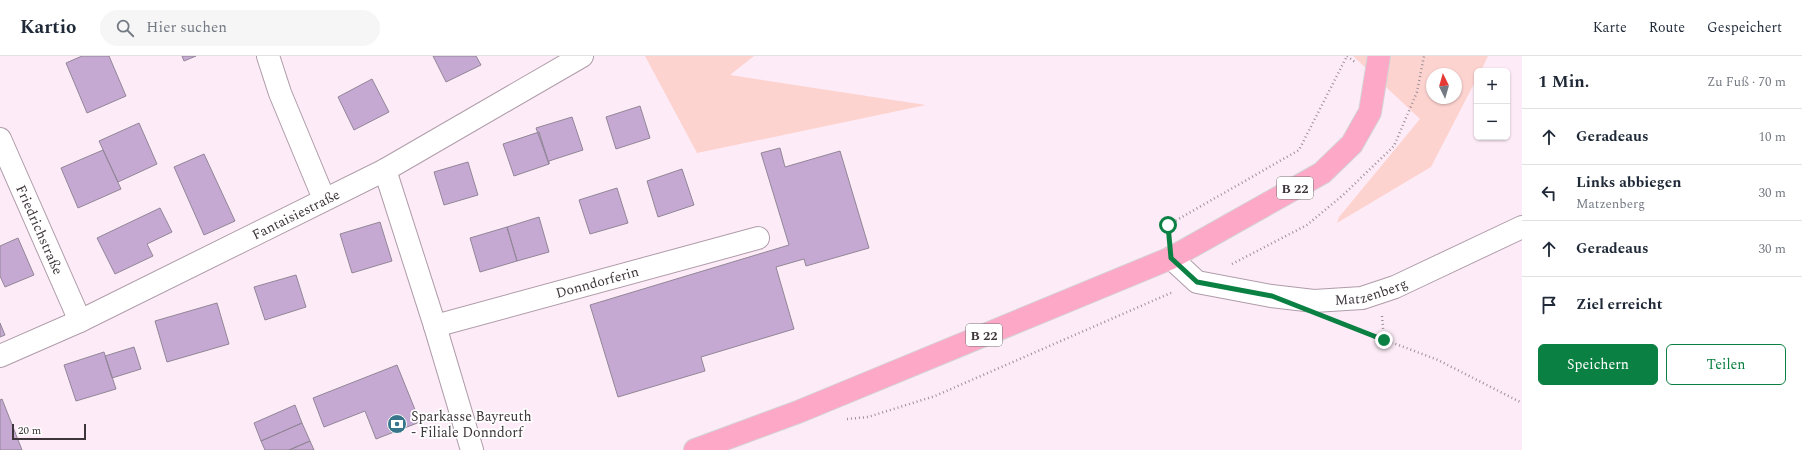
<!DOCTYPE html>
<html lang="de">
<meta charset="utf-8">
<style>
body{margin:0;font-family:Spectral,serif;background:#f6f6f7;color:#1f2937}
.controls{position:absolute;right:12px;top:12px;display:grid;overflow:hidden;border-radius:6px;box-shadow:0 1px 3px #0004}
.controls button{width:36px;height:36px;display:grid;place-items:center;padding:0;border:0;border-bottom:1px solid #e0e1e3;background:#fff;color:#1f2937;font:20px sans-serif}
.compass{position:absolute;left:1426px;top:12px;width:36px;height:36px;border-radius:50%;background:#fff;box-shadow:0 1px 3px #0004;rotate:355deg}
.scale{position:absolute;left:12px;bottom:10px;width:74px;box-sizing:border-box;padding-left:4px;border:2px solid #3d353a;border-top:0;font-size:11px;line-height:14px;white-space:nowrap;color:#3d353a;-webkit-text-stroke:3px #fff;paint-order:stroke}
.stop{position:absolute;width:12px;height:12px;margin:-9px;border:3px solid #0b8043;border-radius:50%;background:#fff}
.stop.end{background:#0b8043;border-color:#fff;box-shadow:0 1px 4px #0008}
.list{margin:0;padding:0;list-style:none}
h2{display:flex;justify-content:space-between;align-items:center;height:52px;margin:0;padding:0 16px;font-size:17px}
h2 small{font-size:13px;font-weight:400;color:#747a83}
.list li{display:grid;grid-template-columns:26px 1fr auto;gap:12px;align-items:center;box-sizing:border-box;height:56px;padding:0 16px;border-top:1px solid #e0e1e3}
.list b{display:block;font-size:15px;white-space:nowrap}
.list p{margin:0;font-size:13px;white-space:nowrap;color:#747a83}
.list em{font-size:13px;font-style:normal;color:#747a83}
.actions{display:flex;gap:8px;padding:12px 16px}
.actions a{flex:1;padding:9px 0;border:1px solid #0b8043;border-radius:6px;text-align:center;font-size:14px;color:#0b8043}
.actions .main{background:#0b8043;color:#fff}
.icon{flex:none;width:22px;height:22px;fill:none;stroke:currentColor;stroke-width:2;stroke-linecap:round;stroke-linejoin:round}
.map{position:relative;flex:none;width:1522px;height:394px;overflow:hidden}
header{display:flex;align-items:center;gap:24px;box-sizing:border-box;height:56px;padding:0 20px;background:#fff;border-bottom:1px solid #e0e1e3}
header strong{font-size:19px}
nav{display:flex;gap:22px;margin-inline-start:auto;font-size:14px}
.search{width:280px;height:36px;background:#f6f6f7;display:flex;align-items:center;gap:10px;box-sizing:border-box;padding:0 14px;border-radius:22px;color:#747a83;font-size:15px}
main{display:flex}
aside{flex:1;background:#fff}
.map>svg:first-child{display:block}
.green{fill:#fdd3d0;fill-rule:evenodd}
.building{fill:#c6a9d3;stroke:#918697}
.lines{fill:none;stroke-linecap:round;stroke-linejoin:round}
.minor-casing{stroke:#af9ca9;stroke-width:24}
.major-casing{stroke:#d4d3d4;stroke-width:24}
.path{stroke:#9d9199;stroke-width:2.5;stroke-dasharray:1 3;stroke-linecap:butt}
.minor{stroke:#fff;stroke-width:22}
.major{stroke:#fda8c6;stroke-width:22}
.route{stroke:#0b8043;stroke-width:5}
.labels{text-anchor:middle;stroke-width:3.5;stroke-linejoin:round;paint-order:stroke}
.shield{fill:#fff;stroke:#777275;stroke-width:1}
.shield-label{font-size:13px;font-weight:bold;fill:#3d353a}
.street-label{font-size:14px;fill:#3d353a;stroke:#fff}
.poi-label{font-size:14px;fill:#3d353a;stroke:#fff;text-anchor:start}
</style>
<header>
<strong>Kartio</strong>
<div class="search"><svg class="icon" aria-label="search" viewBox="0 0 24 24"><circle cx="10" cy="10" r="6"/><path d="M15 15l6 6"/></svg>Hier suchen</div>
<nav><a>Karte</a><a>Route</a><a>Gespeichert</a></nav>
</header>
<main>
<div class="map">
<svg width="1522" height="394" viewBox="0 0 1522 394">
<rect width="100%" height="100%" fill="#fdecf7"/>
<!-- green -->
<path class="green" d="M645,0H754L730,19L926,49L697,97Z
M1353,0H1488L1481,15H1477V22L1431,111L1337,167L1339,161L1420,63ZM1432,18H1456V42H1432Z"/>
<!-- building -->
<path class="building" d="M82,0H109L126,40L87,57L66,7Z
M182,0H196L184,5Z
M433,0H476L481,9L446,26Z
M372,23L389,56L354,74L338,41Z
M640,50L650,82L616,93L606,61Z
M572,61L583,94L549,105V108L536,72Z
M139,67L157,108L118,126L99,85Z
M539,76L549,108L514,120L503,88Z
M780,92L785,111L840,95L869,192L806,210L804,203L776,211L794,273L701,301L705,315L618,341L590,249L789,189L761,97Z
M103,94L121,133L78,152L61,112Z
M204,98L235,165L204,179L174,111Z
M468,106L478,139L444,149L434,116Z
M682,113L694,149L658,161L647,125Z
M617,132L628,167L590,178L579,144Z
M160,152L172,176L147,188L153,200L115,218L97,182Z
M539,161L549,196L517,205L507,171Z
M380,166L392,205L352,217L340,178Z
M507,171L517,205L480,216L470,182Z
M18,182L34,219L5,231L0,220V190Z
M296,219L306,251L265,264L254,231Z
M217,247L229,288L167,306L155,265Z
M0,267L5,279L0,281Z
M134,291L141,313L112,322L105,300Z
M104,296L116,333L76,345L64,309Z
M397,309L420,366L376,383L365,355L324,371L313,342Z
M2,343L22,394H0V344Z
M295,349L302,367L261,385L254,367Z
M302,367L310,385L289,394H265L261,385Z
M310,385L314,394H289Z"/>
<g class="lines">
<!-- minor casing -->
<g class="minor-casing">
<g id="minor">
<path d="M268,0L280,37L324,143"/>
<path id="s1" d="M0,83L80,265"/>
<path d="M385,114L435,270L472,394"/>
<path id="s2" d="M1171,202L1197,226L1271,240L1314,245L1362,242L1395,231L1522,171"/>
<path id="s3" d="M435,270L758,182"/>
<path id="s4" d="M0,300L80,265L385,114L582,0"/>
</g>
</g>
<!-- major casing -->
<g class="major-casing">
<path id="major" d="M695,394L798,356L1171,202L1322,117L1352,88L1370,56L1379,0"/>
</g>
<!-- path -->
<path class="path" d="M1347,0L1355,6
M1169,176L1168,169L1299,94L1347,0
M1232,208L1307,169L1343,139L1394,90L1417,36L1424,0
M1382,260L1384,284
M1343,268L1438,304L1522,347
M847,363L868,361L935,340L1173,236"/>
<!-- minor -->
<use href="#minor" class="minor"/>
<!-- major -->
<use href="#major" class="major"/>
</g>
<g class="lines">
<!-- route -->
<path class="route" d="M1168,169L1171,202L1197,226L1272,240L1384,284"/>
</g>
<!-- icons -->
<defs>
<g id="bank-disc" transform="scale(1)"><circle r="9.5" fill="#37758a" stroke="#fff"/><path d="M-6-4H6V4H-6ZM0-2.3a2.3 2.3 0 1 0 0 4.6a2.3 2.3 0 1 0 0-4.6Z" fill="#fff"/></g>
</defs>
<g fill-rule="evenodd">
<use href="#bank-disc" x="397" y="368"/>
</g>
<g class="labels">
<!-- shield labels -->
<g class="shield">
<rect x="1277" y="121" width="36" height="22" rx="3"/>
<rect x="966" y="268" width="36" height="22" rx="3"/>
</g>
<g class="shield-label">
<text x="1295" y="137">B 22</text>
<text x="984" y="284">B 22</text>
</g>
<!-- street labels -->
<g class="street-label">
<text dy="5" stroke="none"><textPath href="#s4" startOffset="328">Fantaisiestraße</textPath></text>
<text dy="5" stroke="none"><textPath href="#s1" startOffset="99">Friedrichstraße</textPath></text>
<text dy="5" stroke="none"><textPath href="#s3" startOffset="168">Donndorferin</textPath></text>
<text dy="5" stroke="none"><textPath href="#s2" startOffset="212">Matzenberg</textPath></text>
</g>
<!-- poi labels -->
<g class="poi-label">
<text x="411" y="365">Sparkasse Bayreuth<tspan x="411" dy="16">- Filiale Donndorf</tspan></text>
</g>
</g>
</svg>
<div class="controls">
<button>+</button>
<button>−</button>
</div>
<svg class="compass" viewBox="-18 -18 36 36"><path d="M0-13l5 13h-10z" fill="#e53935"/><path d="M0 13l5-13h-10z" fill="#747a83"/></svg>
<div class="scale">20 m</div>
<div class="stop" style="left:1168px;top:169px"></div>
<div class="stop end" style="left:1384px;top:284px"></div>
</div>
<aside>
<h2>1 Min.<small>Zu Fuß · 70 m</small></h2>
<ul class="list">
<li><svg class="icon" aria-label="ahead" viewBox="0 0 24 24"><path d="M12 20V5M6 11l6-6 6 6"/></svg><div><b>Geradeaus</b></div><em>10 m</em></li>
<li><svg class="icon" aria-label="left" viewBox="0 0 24 24"><path d="M17 20v-9H6M10 6l-5 5 5 5"/></svg><div><b>Links abbiegen</b><p>Matzenberg</p></div><em>30 m</em></li>
<li><svg class="icon" aria-label="ahead" viewBox="0 0 24 24"><path d="M12 20V5M6 11l6-6 6 6"/></svg><div><b>Geradeaus</b></div><em>30 m</em></li>
<li><svg class="icon" aria-label="arrive" viewBox="0 0 24 24"><path d="M6 21V4h12l-3 4 3 4H6"/></svg><div><b>Ziel erreicht</b></div></li>
</ul>
<div class="actions"><a class="main">Speichern</a><a>Teilen</a></div>
</aside>
</main>
